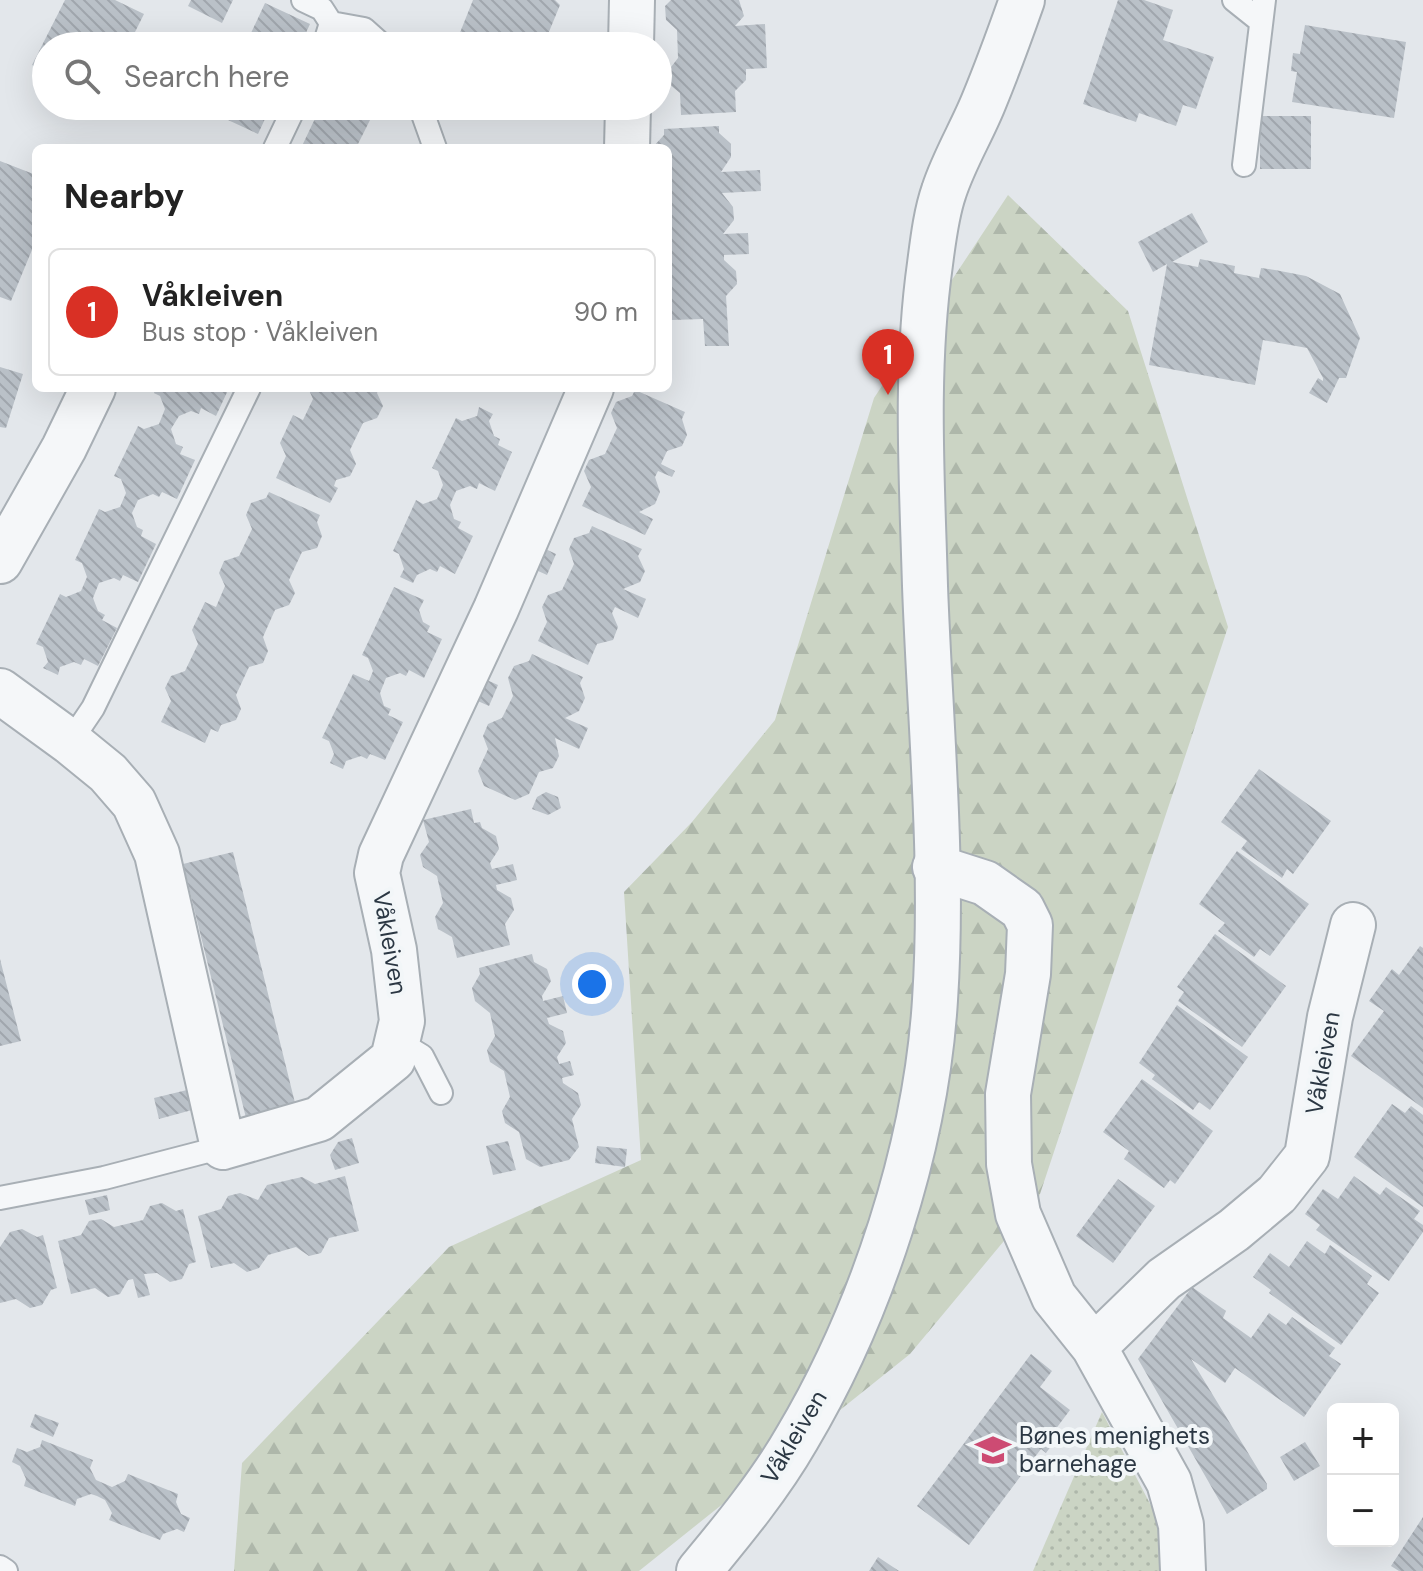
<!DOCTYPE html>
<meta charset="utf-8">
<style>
body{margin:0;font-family:"DM Sans",sans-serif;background:#f6f6f6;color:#222}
.controls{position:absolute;right:24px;bottom:24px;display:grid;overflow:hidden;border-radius:12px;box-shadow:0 8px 32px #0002}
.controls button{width:72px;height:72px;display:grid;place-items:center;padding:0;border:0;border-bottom:2px solid #e0e0e0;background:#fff;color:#222;font:40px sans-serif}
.you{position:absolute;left:592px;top:984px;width:28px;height:28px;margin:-20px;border:6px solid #fff;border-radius:50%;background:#1a73e8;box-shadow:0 0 0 12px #1a73e833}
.badge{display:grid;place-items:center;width:52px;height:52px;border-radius:50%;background:#d93025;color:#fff;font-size:26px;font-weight:700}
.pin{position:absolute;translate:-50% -66px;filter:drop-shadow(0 2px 4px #0008)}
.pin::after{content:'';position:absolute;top:42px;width:28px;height:24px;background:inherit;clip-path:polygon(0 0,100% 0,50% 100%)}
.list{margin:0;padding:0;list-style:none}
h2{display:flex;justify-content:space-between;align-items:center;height:104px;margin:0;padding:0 32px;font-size:34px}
h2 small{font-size:26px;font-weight:400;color:#767676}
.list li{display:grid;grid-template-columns:52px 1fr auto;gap:24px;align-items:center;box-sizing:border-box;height:128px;margin:0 16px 16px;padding:0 16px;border:2px solid #e0e0e0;border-radius:12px}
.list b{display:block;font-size:30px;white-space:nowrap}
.list p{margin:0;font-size:26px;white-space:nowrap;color:#767676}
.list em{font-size:26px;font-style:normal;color:#767676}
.icon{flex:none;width:44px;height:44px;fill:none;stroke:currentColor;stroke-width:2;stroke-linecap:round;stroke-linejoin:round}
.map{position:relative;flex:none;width:1423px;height:1571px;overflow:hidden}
.search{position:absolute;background:#fff;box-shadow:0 8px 32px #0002;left:32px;top:32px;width:640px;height:88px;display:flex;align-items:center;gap:20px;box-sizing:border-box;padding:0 28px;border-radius:44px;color:#767676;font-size:30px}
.panel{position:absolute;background:#fff;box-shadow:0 8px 32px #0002;left:32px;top:144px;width:640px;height:248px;border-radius:12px}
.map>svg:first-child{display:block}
.forest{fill:url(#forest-firs)}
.park{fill:url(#park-dots)}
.building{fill:url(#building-back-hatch)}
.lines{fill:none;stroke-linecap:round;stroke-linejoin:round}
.service-casing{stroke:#a8afb5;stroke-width:26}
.minor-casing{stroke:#a8afb5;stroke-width:48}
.tertiary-casing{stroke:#a8afb5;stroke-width:48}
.service{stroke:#f5f7f9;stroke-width:22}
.minor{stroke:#f5f7f9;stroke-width:44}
.tertiary{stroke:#f5f7f9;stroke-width:44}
.labels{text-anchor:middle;stroke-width:8;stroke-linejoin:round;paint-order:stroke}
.street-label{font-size:24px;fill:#2b3743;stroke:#f2f6f8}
.poi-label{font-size:24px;fill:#2b3743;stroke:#f2f6f8;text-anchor:start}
</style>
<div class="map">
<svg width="1423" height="1571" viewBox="0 0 1423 1571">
<defs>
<pattern id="forest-firs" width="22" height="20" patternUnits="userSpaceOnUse" patternTransform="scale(2)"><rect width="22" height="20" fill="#cbd4c4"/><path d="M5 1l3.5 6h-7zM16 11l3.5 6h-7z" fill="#aeb7aa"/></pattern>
<pattern id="park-dots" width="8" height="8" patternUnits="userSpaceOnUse" patternTransform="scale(2)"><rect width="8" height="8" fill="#cbd4c4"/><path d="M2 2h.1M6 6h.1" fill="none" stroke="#aeb7aa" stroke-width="1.8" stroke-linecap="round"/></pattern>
<pattern id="building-back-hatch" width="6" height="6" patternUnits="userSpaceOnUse" patternTransform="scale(2)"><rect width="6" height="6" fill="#bac1c8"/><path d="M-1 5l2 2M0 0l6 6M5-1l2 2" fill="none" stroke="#a0a6ad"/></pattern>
</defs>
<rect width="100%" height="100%" fill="#e3e7eb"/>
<!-- forest -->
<path class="forest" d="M1008,195L1128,311L1228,627L1038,1200L910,1354L639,1571H234L242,1463L449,1247L641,1160L624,892L692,822L775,720L874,398Z"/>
<!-- park -->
<path class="park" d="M1102,1412L1169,1540L1167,1571H1033Z"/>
<!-- building -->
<path class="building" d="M65,0H115L144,14L128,46H46V72L32,65Z
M191,0H233L222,23L188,6Z
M473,0H555L560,5L544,44L438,46L443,33L459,35Z
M671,0H739L744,16L735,26L765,24L767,68L746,69V80L735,91L736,112L681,115L680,93L669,84L668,71L678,58L677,30L666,20L665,6Z
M1118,0H1144L1173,10L1163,40L1214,57L1196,109L1183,105L1176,126L1139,113L1136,122L1083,104Z
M265,3L310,24L300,46H245Z
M1305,25L1406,42L1394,118L1292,102L1297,72L1291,71L1293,53L1300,54Z
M216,106H271L258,134L213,113Z
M321,106H377L356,148H301Z
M1260,116H1311V169H1260Z
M719,126V133L731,144V157L721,172L760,170L761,191L722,193L733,207L734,220L723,234L748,233L749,254L724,255V260L736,271L737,284L726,296L729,346H705L703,319L672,320L668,295V148H652L664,135V129Z
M0,161L36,175V240L11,301L0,297Z
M1192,213L1208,242L1172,262L1198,267L1200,259L1235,266L1234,273L1259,278L1261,268L1275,270L1306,276L1340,294L1360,338L1346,378H1339L1327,403L1309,393L1318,378L1323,381V378L1307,348L1263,340L1255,385L1149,365L1167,264L1153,272L1138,242Z
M0,367L23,374L6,428L0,427Z
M156,388H229L216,416L201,408L199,414L191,411L179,416L171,429L176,444L183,447L180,454L195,460L177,499L162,492L159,497L153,494L138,500L132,513L137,527L143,530L141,536L156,544L138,582L123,575L120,581L114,578L99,583L93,598L98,611L105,615L102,620L117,628L98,666L84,659L81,665L74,662L60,667L58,675L43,668L48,662L43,647L36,644L60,594L66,597L81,591L87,577L82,563L75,560L99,509L105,512L120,507L126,493L121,479L114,476L138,426L144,429L159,424L165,409L160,396L154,393Z
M308,388H379L377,393L383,406L377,418L363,423L350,450L356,464L350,476L336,480L334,486L338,488L330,503L276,478L286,456L280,443L293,415L303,420L313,399Z
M635,390L685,412L682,419L687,435L682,446L667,451L661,464L675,471L672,477L658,471L655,477L660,492L655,504L639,512L653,519L645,535L582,506L591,487L584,471L589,460L605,454L617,428L611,413L616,402L632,396Z
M479,407L493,414L489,421L494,436L500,439L498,445L512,452L495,491L479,483L477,489L470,486L456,491L450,505L454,519L461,522L458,528L473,536L455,574L440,566L437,572L430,569L417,575L413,583L400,577L404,569L399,554L393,551L416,500L423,504L437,499L443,485L438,471L432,468L456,418L462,421L477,416Z
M269,492L320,515L317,522L322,536L317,548L302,552L289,580L295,593L289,605L275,610L263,637L268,651L263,663L249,667L236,695L241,709L236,720L221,725L218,732L211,729L205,743L161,722L171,701L165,688L171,676L185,671L198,644L192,630L205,602L216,607L225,586L219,573L224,561L239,556L252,529L246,515L251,503L266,498Z
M592,526L642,549L638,556L645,571L640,582L623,589L646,599L638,618L615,607L612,613L618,627L613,640L597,644L588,665L538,641L547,622L542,607L548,595L562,590L574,564L569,549L574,538L589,533Z
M537,545L556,554L547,575L527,566Z
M394,587L424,600L419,610L423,622L430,626L427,632L442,639L424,678L409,670L406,676L400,673L386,678L380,693L384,706L391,709L388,715L403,722L385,760L370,754L367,759L361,756L346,761L343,769L330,763L334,754L329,741L322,738L353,674L369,681L373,671L368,658L362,655Z
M532,654L583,677L580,683L585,698L579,711L565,718L588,728L579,749L555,738L559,756L553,768L539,772L529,794L515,800L484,786L478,771L488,749L483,736L488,724L502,718L513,696L508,678L514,666L529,661Z
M480,677L498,685L489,706L471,698Z
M1259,769L1331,821L1293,874L1287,869L1282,878L1241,849L1247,841L1221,822Z
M546,792L558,797L561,808L548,815L532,809L537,797Z
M471,809L474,823L480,822L482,828L496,836L499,849L490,863L492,869L513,864L517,880L496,885L497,890L511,898L514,910L505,924L510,945L457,958L452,937L438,929L435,917L443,903L437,876L423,867L420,855L429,842L423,820Z
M1237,851L1309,904L1270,956L1260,949L1254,957L1218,931L1225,923L1199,904Z
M233,852L296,1107L247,1122L183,864Z
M1215,934L1286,986L1242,1047L1178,1001L1184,992L1177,987Z
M1420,946L1423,948V1108L1351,1056L1384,1011L1369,1001L1392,969L1399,975Z
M532,954L534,962L547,969L551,981L542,996L543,1001L563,996L567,1013L547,1018L549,1024L563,1031L566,1043L557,1057L559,1064L570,1061L574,1075L562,1078L563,1083L578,1093L581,1105L572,1119L579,1147L569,1160L540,1167L526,1159L519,1132L505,1123L502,1111L510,1097L504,1071L490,1062L487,1050L495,1036L490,1013L475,1001L472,988L480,974L479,968Z
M0,959L21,1041L0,1046Z
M1177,1005L1248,1057L1210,1110L1199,1102L1193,1110L1152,1079L1155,1075L1139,1063Z
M1142,1079L1213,1131L1175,1184L1170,1180L1164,1188L1124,1159L1129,1151L1103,1132Z
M187,1090L192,1110L159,1119L154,1098Z
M1392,1104L1405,1113L1411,1106L1423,1115V1207L1354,1157Z
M352,1138L359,1163L335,1170L330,1155L338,1142Z
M508,1141L516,1170L493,1175L486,1146Z
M597,1146L627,1149L625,1167L595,1163Z
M345,1176L359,1231L329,1238L321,1253L309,1256L296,1247L268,1255L259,1268L247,1272L234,1263L211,1268L198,1216L221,1209L228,1196L240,1193L258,1200L267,1185L302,1177L315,1184Z
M1354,1176L1380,1195L1386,1187L1420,1211L1414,1219L1423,1225V1232L1389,1281L1316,1230L1320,1225L1305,1214L1323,1189L1338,1199Z
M1118,1179L1155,1206L1113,1263L1076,1236Z
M107,1195L110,1210L89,1215L85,1200Z
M162,1203L176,1211L183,1209L196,1262L189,1264L182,1279L170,1282L157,1273L144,1274L150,1295L138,1298L133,1279L128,1280L120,1294L108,1297L95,1288L71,1294L58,1241L81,1235L89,1221L101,1219L114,1227L143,1220L150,1206Z
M22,1229L37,1237L43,1235L57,1288L51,1290L42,1305L30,1308L16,1299L0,1303V1247L10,1232Z
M1307,1241L1325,1254L1330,1245L1372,1276L1367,1284L1379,1293L1341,1345L1269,1293L1271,1290L1253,1277L1270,1253L1289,1267Z
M1192,1287L1226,1311L1223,1318L1251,1338L1269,1313L1286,1325L1292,1317L1335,1348L1329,1356L1341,1364L1304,1417L1235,1368L1225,1383L1191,1359L1267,1484V1489L1227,1514L1138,1359Z
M1031,1354L1052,1371L1040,1387L1070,1410L1052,1434L1057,1438L1046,1453L1041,1449L969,1545L917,1506Z
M35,1414L59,1423L53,1437L30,1427Z
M42,1440L93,1460L90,1468L96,1480L112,1487L125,1481L128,1474L178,1494L176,1502L181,1514L190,1518L184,1532L177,1529L163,1534L160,1540L109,1520L112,1513L105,1500L97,1496L91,1494L77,1499L75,1506L24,1486L26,1479L20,1466L12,1462L17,1448L27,1452L40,1447Z
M1305,1442L1320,1466L1294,1481L1280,1457Z
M1423,1517V1571H1399L1391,1566Z
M878,1557L899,1571H869Z"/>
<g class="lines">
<!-- service casing -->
<g class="service-casing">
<path id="service" d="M303,0L322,9L331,23L324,46
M1234,0L1259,20
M331,23L364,29L383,46
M420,106L435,148
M275,148L295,106
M1244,165L1264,0
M70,742L93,708L249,388
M399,1042L422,1056L441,1093
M0,1198L104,1178L223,1147
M0,1567L6,1571"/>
</g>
<!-- minor casing -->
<g class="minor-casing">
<path id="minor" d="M631,46L632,0
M627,148L628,106
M0,561L64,448L93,388
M0,691L70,742L108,773L134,803L157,854L223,1147L319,1119L393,1059L402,1021L394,950L377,873L381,855L496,609L591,388
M935,867L985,883L1022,909L1030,925L1028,974L1008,1094L1009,1164L1018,1214L1054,1297L1094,1347L1169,1482L1181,1525L1183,1571
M1094,1347L1164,1279L1234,1230L1277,1194L1307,1156L1330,1017L1353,925"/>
</g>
<!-- tertiary casing -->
<g class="tertiary-casing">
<path id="tertiary" d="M699,1571C734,1529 770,1485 797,1438C872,1312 926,1146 935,1000C944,863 930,723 925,586C922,479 915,371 930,264C933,241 936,214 944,191C954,160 972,131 984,101C998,67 1010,34 1022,0"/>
</g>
<!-- service -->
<use href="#service" class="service"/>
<!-- minor -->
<use href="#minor" class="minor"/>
<!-- tertiary -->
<use href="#tertiary" class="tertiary"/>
</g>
<!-- icons -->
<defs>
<g id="school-bare" transform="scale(2.76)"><path d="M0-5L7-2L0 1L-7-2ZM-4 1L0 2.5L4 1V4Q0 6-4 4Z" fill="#cd4b73" stroke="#f2f6f8" stroke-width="2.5" paint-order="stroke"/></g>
</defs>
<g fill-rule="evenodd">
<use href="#school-bare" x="993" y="1450"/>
</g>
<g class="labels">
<!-- street labels -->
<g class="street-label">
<text transform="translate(390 943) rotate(80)" y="8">Våkleiven</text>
<text transform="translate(1323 1063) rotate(-80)" y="8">Våkleiven</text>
<text transform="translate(794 1437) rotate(-59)" y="8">Våkleiven</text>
</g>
<!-- poi labels -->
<g class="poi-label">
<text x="1019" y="1444">Bønes menighets<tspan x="1019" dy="28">barnehage</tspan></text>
</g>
</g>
</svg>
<div class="controls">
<button>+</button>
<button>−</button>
</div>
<div class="you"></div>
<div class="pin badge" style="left:888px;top:395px">1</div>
<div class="search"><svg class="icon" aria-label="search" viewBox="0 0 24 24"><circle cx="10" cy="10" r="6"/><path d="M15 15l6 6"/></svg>Search here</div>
<section class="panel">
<h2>Nearby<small></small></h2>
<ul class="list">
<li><span class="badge">1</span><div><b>Våkleiven</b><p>Bus stop · Våkleiven</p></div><em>90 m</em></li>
</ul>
</section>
</div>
